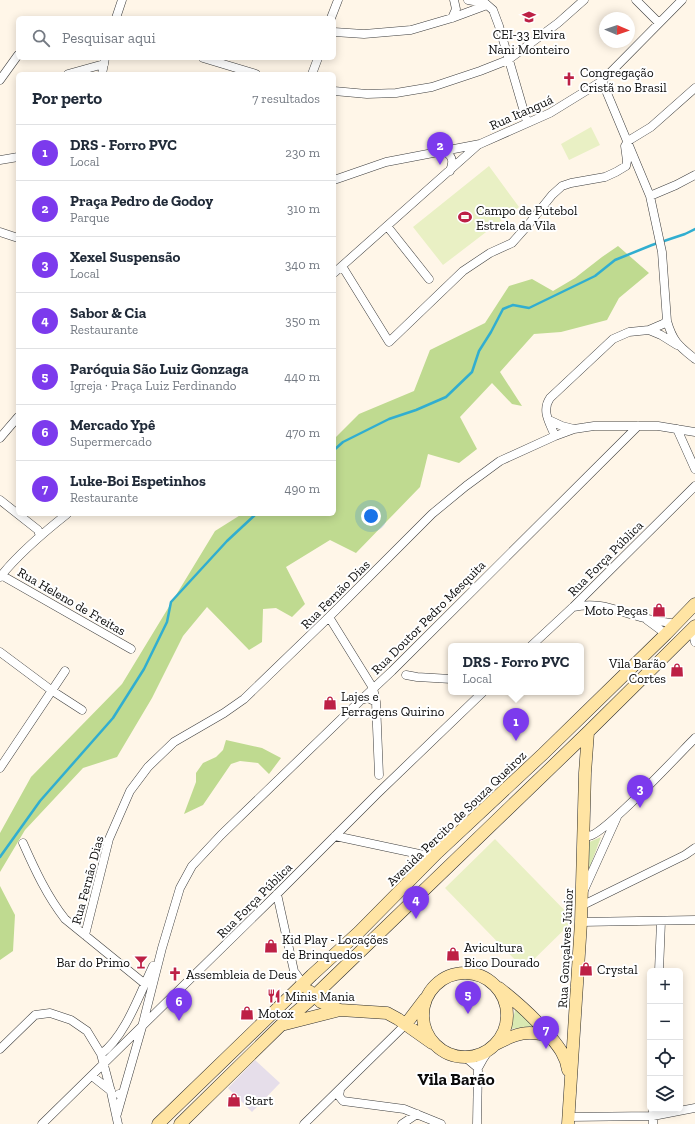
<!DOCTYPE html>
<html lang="pt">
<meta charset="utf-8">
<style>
body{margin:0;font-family:"Zilla Slab",serif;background:#f2f2f3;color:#1f2937}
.controls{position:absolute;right:12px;bottom:12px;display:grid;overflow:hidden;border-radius:6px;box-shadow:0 2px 10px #0003}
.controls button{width:36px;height:36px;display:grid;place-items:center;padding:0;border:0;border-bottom:1px solid #e0e1e3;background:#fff;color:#1f2937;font:20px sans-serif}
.compass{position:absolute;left:599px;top:12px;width:36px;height:36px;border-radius:50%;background:#fff;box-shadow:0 2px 10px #0003;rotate:92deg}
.you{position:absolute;left:371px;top:516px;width:14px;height:14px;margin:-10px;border:3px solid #fff;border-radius:50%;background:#1a73e8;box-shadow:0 0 0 6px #1a73e833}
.badge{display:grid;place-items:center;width:26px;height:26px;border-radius:50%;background:#7c3aed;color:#fff;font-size:13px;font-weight:700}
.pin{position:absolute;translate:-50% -33px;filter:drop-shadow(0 1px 2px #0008)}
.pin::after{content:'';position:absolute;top:21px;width:14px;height:12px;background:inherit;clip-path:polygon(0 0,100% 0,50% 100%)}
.popup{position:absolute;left:448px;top:643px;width:136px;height:52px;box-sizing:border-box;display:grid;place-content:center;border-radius:6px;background:#fff;filter:drop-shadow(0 1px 3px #0005);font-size:13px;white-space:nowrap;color:#747a83}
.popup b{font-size:15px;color:#1f2937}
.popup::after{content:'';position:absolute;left:50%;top:100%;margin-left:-8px;border:8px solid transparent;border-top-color:#fff}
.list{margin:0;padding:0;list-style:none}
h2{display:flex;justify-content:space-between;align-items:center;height:52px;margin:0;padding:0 16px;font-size:17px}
h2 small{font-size:13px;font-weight:400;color:#747a83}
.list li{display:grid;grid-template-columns:26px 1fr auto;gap:12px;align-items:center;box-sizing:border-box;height:56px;padding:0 16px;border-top:1px solid #e0e1e3}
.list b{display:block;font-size:15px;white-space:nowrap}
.list p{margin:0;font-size:13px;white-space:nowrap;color:#747a83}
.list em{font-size:13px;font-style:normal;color:#747a83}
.icon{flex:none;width:22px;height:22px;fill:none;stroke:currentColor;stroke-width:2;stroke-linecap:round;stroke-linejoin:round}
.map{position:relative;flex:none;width:695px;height:1124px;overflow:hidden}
.search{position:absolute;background:#fff;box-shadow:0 2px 10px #0003;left:16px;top:16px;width:320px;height:44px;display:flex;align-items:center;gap:10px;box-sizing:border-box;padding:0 14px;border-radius:6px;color:#747a83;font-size:15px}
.panel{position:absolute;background:#fff;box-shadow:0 2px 10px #0003;left:16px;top:72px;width:320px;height:444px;border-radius:6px}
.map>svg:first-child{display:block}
.industrial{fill:#e6deea}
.green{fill:#d9e9b2}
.forest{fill:#bfda90}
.pitch{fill:#e9f0c4}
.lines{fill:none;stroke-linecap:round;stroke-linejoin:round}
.stream{stroke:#31aed0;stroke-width:2.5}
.street-casing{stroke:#3d3d3d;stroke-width:9}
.secondary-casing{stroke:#2c2c2c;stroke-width:13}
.street{stroke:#fff;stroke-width:8}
.secondary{stroke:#ffe4a3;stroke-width:12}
.labels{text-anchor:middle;stroke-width:4;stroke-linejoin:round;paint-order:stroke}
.poi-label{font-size:13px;fill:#0a0a0a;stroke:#fff;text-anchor:start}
.street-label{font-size:13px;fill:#0a0a0a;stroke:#fff}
.district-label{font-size:17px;font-weight:bold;fill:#0a0a0a;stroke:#fff}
</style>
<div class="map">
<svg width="695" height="1124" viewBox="0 0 695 1124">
<rect width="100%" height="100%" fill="#fff6e8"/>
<!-- industrial -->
<path class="industrial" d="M255,1060L280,1083L252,1112L228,1088Z"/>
<!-- green -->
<path class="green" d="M601,837L585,880L587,843Z
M516,1007L535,1026L510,1029Z"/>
<!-- forest -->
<path class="forest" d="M618,246L649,273L619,298L607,320L561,332L534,334L500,372L522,406L512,404L492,383L460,417L477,449L459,463L428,454L420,487L356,553L330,540L286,567L305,604L292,617L276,608L263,609L262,642L249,650L207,607L183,636L152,698L117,757L83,768L25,830L0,872V833L31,777L122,684L215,531L242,514H334V439L359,414L414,391L430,350L485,323L509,286L532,279L553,291L575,278L602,257Z
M226,740L262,748L281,758L269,774L258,763L240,761L231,764L203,805L184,814L196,782V773L203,763L216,757L223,750Z
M0,886L15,915L13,951L0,960Z"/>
<!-- pitch -->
<path class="pitch" d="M591,127L600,145L569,160L561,144Z
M489,166L519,207L443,265L413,227Z
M495,839L574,920L524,969L445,888Z"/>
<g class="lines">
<!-- stream -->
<path class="stream" d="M334,450L343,442L389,419L416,410L446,397L472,372L479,351L491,332L503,309L513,305L529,308L595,276L615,260L652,245L685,234L695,229
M0,857L40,801L113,718L144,669L167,622L171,602L227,541L256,514"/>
<!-- street casing -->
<g class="street-casing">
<path id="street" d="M468,0L485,3L493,10L499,26L527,122
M636,0L659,23
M116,18L122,0
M331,18L338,0
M452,18L456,9L454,0
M334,32L364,34L411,30L452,18L487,5
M203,58L256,74
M68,74L104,64
M102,74L105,58
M312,74L318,58
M0,80L18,55
M602,81L650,196L662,252L667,321C673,342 679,346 695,359
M334,91L367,94L396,93L432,87L480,71L508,60L558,23L584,0
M443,151C453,155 454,161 450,171
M0,160L18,157
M334,180L386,162L480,144L550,113L602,81L682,0
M650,196L676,185L695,175
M387,226L429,279
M0,232L18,238
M342,266L389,342L463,271L490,253L512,243L528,225L552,195L562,186L571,183L605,177L616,172L626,166L627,161L625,146L628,141L651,127L695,88
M334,273L478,145
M667,321L663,324L649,330L661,335L677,345
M549,420L562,426L574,429
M677,429L695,469
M555,436L574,429L594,426H658L695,432
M0,438L18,417
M0,500L38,530L40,536
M1,575L131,649
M0,577C19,553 43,533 67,514
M573,607C602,601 618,612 645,618C655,621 666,622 676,624
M329,617L373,688L376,702L368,698L361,700
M647,620L666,634
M692,629L695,642
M531,646L573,607L695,486
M0,652L51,690L82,710
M406,675L417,677L451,679
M376,702L379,775
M0,768L65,671
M584,834L589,836C605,834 679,754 695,738
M335,836L424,855H430L436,854
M23,843C35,870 47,896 65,919L145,984
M584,890L617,817
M277,894L294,971L303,984
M581,906L685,855L695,848
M581,922L695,920
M85,935L109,839L130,791L148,767L174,742L224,713L244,699L329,617L432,514L466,486L500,461L555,436C550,423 541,411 550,398L613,339L629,332L649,330
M659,971L661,921
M0,1049L35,1015L50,1013L71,1020L87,1031L101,1054L111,1092L118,1124
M101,1054C125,1037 140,993 153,966
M465,1057L478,1068L483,1059L491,1047
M92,1076L111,1091
M340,1090L339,1096L343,1101L404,1109L441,1124
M123,1093L142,1027L162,948L180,888L192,866L221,835L361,700L392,671L638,426
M653,1109V1124
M117,1114L123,1093L119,1094
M568,1117L653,1116L695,1108
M42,1124L277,894L378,793L483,692
M304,1124L406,1024
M402,1124L417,1114
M477,1124L478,1068"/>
</g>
<!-- secondary casing -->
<g class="secondary-casing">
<path id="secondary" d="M423 1015a42 42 0 1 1 84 0a42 42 0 1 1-84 0Z
M499,988C518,1003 533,1016 549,1035C558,1046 566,1055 568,1070
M309,991L321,1002L340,1010L387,1013L398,1019L432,1043
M285,1024L340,1010
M406,1024L425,999
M496,1044C517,1033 527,1030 550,1036
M158,1124L312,975L359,932L437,853L543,754L666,634L695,604
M180,1124L281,1025L309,1001L588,732L695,626
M568,1124L581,922L585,773L588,732"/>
</g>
<!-- street -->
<use href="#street" class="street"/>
<!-- secondary -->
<use href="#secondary" class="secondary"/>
</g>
<!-- icons -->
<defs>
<g id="school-bare" transform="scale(1.08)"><path d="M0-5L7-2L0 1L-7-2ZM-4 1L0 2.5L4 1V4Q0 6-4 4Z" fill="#bd2045" stroke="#fff" stroke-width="2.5" paint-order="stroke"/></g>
<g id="church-bare" transform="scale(1.08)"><path d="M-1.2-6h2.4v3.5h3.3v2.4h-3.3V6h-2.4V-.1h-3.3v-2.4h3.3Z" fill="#bd2045" stroke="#fff" stroke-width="2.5" paint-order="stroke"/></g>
<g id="stadium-bare" transform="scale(1.08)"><path d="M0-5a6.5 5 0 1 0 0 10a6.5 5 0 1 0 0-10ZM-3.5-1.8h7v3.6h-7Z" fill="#bd2045" stroke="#fff" stroke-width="2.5" paint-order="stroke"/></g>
<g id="shop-bare" transform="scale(1.08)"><path d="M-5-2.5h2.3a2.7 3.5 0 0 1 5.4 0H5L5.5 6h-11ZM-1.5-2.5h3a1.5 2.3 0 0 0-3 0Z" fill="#bd2045" stroke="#fff" stroke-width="2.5" paint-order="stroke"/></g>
<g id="bar-bare" transform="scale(1.08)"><path d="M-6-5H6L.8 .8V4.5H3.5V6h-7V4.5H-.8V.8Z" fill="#bd2045" stroke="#fff" stroke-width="2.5" paint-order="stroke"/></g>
<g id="restaurant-bare" transform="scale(1.08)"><path d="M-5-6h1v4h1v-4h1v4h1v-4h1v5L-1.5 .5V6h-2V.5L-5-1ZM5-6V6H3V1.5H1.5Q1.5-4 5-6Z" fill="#bd2045" stroke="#fff" stroke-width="2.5" paint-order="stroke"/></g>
</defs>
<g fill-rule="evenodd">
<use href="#school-bare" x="529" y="17"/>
<use href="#church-bare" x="569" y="79"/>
<use href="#stadium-bare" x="465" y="217"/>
<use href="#shop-bare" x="659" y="610"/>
<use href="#shop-bare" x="677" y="670"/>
<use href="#shop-bare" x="330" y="703"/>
<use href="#shop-bare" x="271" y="946"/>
<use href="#shop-bare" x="453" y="954"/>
<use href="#bar-bare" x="141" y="962"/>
<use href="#shop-bare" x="586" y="969"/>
<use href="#church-bare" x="175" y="974"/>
<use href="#restaurant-bare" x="274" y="996"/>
<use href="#shop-bare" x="247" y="1013"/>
<use href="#shop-bare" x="234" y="1100"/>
</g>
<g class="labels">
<!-- poi labels -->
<g class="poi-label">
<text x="529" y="39" text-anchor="middle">CEI-33 Elvira<tspan x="529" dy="15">Nani Monteiro</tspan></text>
<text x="580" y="77">Congregação<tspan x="580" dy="15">Cristã no Brasil</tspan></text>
<text x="476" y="215">Campo de Futebol<tspan x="476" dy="15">Estrela da Vila</tspan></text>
<text x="648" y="615" text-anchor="end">Moto Peças</text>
<text x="666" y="668" text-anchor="end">Vila Barão<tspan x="666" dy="15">Cortes</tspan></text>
<text x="341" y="701">Lajes e<tspan x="341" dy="15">Ferragens Quirino</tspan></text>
<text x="282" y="944">Kid Play - Locações<tspan x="282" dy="15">de Brinquedos</tspan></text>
<text x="464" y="952">Avicultura<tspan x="464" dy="15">Bico Dourado</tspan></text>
<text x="130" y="967" text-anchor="end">Bar do Primo</text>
<text x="597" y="974">Crystal</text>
<text x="186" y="979">Assembleia de Deus</text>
<text x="285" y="1001">Minis Mania</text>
<text x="258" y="1018">Motox</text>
<text x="245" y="1105">Start</text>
</g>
<!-- street labels -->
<g class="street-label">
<text transform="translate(521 112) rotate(-24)" y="5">Rua Itanguá</text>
<text transform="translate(605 558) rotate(-45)" y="5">Rua Força Pública</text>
<text transform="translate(335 594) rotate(-45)" y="5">Rua Fernão Dias</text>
<text transform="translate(72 601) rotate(30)" y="5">Rua Heleno de Freitas</text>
<text transform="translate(428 617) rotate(-45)" y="5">Rua Doutor Pedro Mesquita</text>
<text transform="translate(456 818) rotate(-44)" y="5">Avenida Percito de Souza Queiroz</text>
<text transform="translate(87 880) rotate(-75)" y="5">Rua Fernão Dias</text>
<text transform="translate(254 900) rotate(-45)" y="5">Rua Força Pública</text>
<text transform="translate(565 948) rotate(-87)" y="5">Rua Gonçalves Júnior</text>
</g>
<!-- district labels -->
<g class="district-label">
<text x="456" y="1085">Vila Barão</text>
</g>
</g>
</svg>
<div class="controls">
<button>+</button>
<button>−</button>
<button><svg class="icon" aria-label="locate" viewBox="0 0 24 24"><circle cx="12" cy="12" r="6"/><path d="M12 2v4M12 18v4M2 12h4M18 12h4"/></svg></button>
<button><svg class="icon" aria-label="layers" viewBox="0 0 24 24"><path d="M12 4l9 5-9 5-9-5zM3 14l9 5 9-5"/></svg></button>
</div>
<svg class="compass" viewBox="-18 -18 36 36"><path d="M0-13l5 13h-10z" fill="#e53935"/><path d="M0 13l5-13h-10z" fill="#747a83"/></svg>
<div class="you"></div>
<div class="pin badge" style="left:516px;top:741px">1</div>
<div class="popup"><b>DRS - Forro PVC</b>Local</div>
<div class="pin badge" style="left:440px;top:165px">2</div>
<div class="pin badge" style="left:640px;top:808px">3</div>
<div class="pin badge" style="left:416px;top:919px">4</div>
<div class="pin badge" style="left:468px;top:1014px">5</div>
<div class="pin badge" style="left:179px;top:1021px">6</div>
<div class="pin badge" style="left:546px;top:1049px">7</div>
<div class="search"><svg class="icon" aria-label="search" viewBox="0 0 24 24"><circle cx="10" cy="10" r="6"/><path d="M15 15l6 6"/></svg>Pesquisar aqui</div>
<section class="panel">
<h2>Por perto<small>7 resultados</small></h2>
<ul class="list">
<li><span class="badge">1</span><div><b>DRS - Forro PVC</b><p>Local</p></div><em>230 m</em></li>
<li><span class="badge">2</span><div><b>Praça Pedro de Godoy</b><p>Parque</p></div><em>310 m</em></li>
<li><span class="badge">3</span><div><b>Xexel Suspensão</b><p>Local</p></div><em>340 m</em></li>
<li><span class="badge">4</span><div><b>Sabor &amp; Cia</b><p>Restaurante</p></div><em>350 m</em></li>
<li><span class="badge">5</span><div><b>Paróquia São Luiz Gonzaga</b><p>Igreja · Praça Luiz Ferdinando</p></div><em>440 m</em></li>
<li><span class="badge">6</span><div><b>Mercado Ypê</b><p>Supermercado</p></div><em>470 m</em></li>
<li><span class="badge">7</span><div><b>Luke-Boi Espetinhos</b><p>Restaurante</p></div><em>490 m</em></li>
</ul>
</section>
</div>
